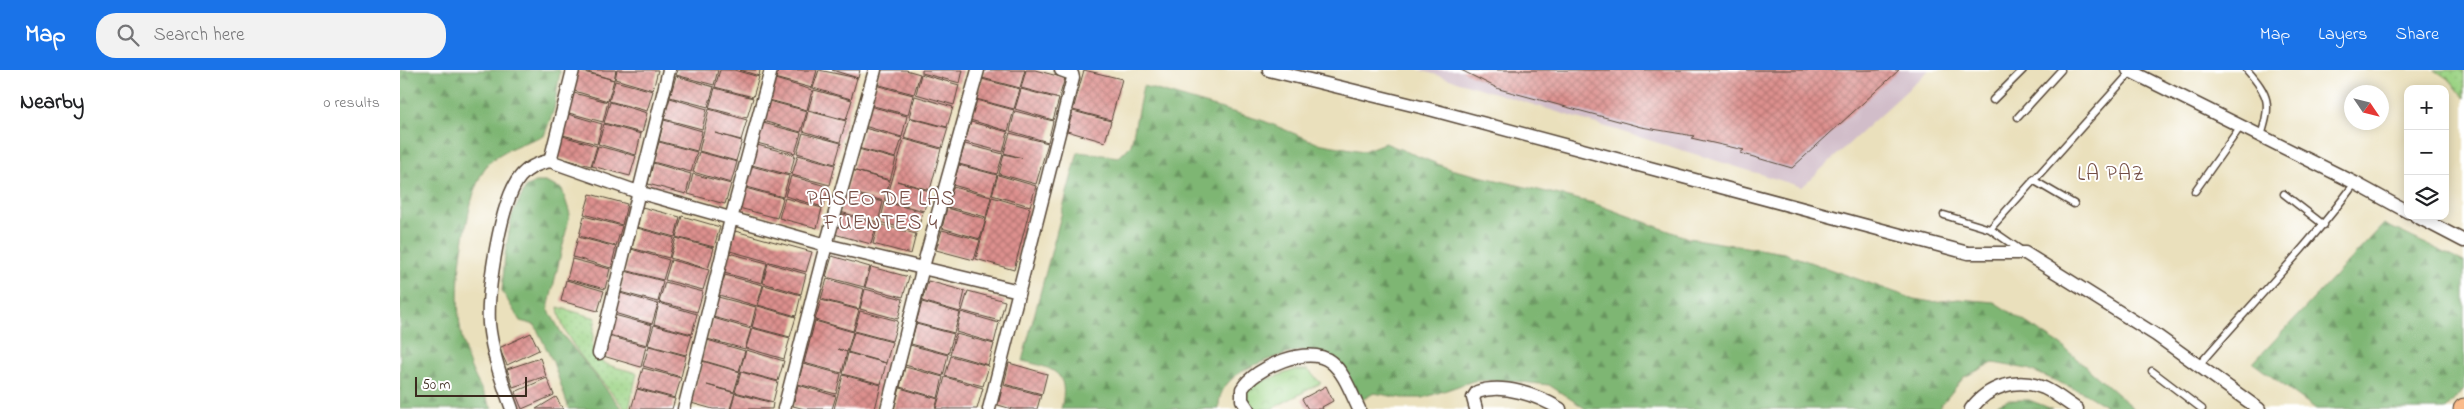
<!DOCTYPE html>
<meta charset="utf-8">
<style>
body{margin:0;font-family:"Indie Flower",sans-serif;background:#f2f2f2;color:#202124}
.controls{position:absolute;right:15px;top:15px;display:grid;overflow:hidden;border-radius:10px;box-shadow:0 2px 12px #0003}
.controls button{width:45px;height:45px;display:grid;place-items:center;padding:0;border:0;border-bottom:1px solid #e0e0e0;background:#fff;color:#202124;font:25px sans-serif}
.compass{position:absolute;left:1944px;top:15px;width:45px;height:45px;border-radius:50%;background:#fff;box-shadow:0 2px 12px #0003;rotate:125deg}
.scale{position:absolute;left:15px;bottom:12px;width:112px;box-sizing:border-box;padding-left:5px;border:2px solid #3b2a1e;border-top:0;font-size:14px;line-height:18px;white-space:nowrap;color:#3b2a1e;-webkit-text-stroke:4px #fff;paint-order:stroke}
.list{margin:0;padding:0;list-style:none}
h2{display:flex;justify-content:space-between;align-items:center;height:65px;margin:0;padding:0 20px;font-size:21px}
h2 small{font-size:16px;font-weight:400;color:#757577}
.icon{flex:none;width:28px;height:28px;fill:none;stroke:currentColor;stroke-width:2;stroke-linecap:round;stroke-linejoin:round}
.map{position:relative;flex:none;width:2064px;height:339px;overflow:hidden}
header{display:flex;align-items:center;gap:30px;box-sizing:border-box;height:70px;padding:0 25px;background:#1a73e8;color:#fff}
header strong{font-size:24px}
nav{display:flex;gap:28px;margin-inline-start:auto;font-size:18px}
.search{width:350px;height:45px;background:#f2f2f2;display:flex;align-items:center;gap:12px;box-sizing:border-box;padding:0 18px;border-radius:20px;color:#757577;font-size:19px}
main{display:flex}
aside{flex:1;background:#fff}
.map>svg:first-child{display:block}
.industrial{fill:#d1bdc9}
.grass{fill:url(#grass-dots);stroke:#6c7f52}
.forest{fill:url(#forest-firs);stroke:#5c7048}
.park{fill:url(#park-crowns);stroke:#6c7f52}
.building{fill:url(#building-cross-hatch)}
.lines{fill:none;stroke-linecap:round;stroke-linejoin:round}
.service-casing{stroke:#554536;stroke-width:9}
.minor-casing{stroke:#554536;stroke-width:15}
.primary-casing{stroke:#554536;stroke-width:21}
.service{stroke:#fff;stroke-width:6}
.minor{stroke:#fff;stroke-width:12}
.primary{stroke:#fabb8b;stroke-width:19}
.labels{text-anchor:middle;stroke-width:4;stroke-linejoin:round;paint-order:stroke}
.neighbourhood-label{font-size:21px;letter-spacing:1px;fill:#744e45;stroke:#fff}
</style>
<header>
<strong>Map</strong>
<div class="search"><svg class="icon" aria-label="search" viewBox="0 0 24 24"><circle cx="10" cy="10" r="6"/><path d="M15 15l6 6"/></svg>Search here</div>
<nav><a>Map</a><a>Layers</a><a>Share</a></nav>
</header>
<main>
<aside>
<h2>Nearby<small>0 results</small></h2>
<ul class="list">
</ul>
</aside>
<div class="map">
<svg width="2064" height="339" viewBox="0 0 2064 339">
<defs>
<pattern id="grass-dots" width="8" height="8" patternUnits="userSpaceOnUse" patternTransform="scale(1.25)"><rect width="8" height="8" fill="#9dd486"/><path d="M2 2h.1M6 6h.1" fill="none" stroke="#88b673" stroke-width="1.8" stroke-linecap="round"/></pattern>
<pattern id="forest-firs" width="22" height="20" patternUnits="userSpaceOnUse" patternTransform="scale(1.25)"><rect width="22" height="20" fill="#7eb673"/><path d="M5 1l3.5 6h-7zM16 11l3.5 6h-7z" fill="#68945e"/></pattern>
<pattern id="park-crowns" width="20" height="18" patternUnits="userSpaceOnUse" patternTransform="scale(1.25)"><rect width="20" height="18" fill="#9dd486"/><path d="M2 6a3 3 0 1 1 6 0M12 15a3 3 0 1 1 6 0" fill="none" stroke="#88b673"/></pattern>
<pattern id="building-cross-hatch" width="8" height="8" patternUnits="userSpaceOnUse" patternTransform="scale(1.25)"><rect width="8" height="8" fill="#dd908e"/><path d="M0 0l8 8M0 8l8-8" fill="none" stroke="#b47673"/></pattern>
</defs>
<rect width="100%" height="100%" fill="#fff"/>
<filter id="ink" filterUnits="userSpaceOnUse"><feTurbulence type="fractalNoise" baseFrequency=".02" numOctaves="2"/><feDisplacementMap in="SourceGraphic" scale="10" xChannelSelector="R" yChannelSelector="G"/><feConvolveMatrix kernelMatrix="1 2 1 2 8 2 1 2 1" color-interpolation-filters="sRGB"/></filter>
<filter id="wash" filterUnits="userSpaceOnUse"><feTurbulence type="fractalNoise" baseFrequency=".0096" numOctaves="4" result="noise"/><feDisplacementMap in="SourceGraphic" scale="20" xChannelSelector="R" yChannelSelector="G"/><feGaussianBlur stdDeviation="1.12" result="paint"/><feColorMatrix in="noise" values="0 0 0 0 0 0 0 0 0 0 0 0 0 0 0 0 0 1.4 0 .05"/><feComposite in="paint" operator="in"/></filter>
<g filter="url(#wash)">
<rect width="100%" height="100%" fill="#eae0bc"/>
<!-- industrial -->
<path class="industrial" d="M1020,0H1529L1402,117Z"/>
<!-- grass -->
<path class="grass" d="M2035,0H2064V28L2051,11Z
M158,237L196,248C186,294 197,292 237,303L229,339H225C204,312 161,272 158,237Z"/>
<!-- forest -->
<path class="forest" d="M0,0H159L160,2L154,39L144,66C126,72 100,80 87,95C76,109 70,136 67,152C57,201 52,251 71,298C77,312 85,326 92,339H0Z
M743,16L864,51L917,73L963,81L985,73L1050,99L1193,133L1288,168L1384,183L1514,229L1532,232L1559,229L1594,232L1661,275L1734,339H1711L1682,322L1628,299L1593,293L1564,307L1538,339H1186L1149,315L1103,310L1073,311L1023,328H1002L974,323L958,332L948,309L902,280C873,288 816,300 819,339H661C670,302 654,298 622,291L678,82L719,87L731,75Z
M135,112H145L162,119L170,144L148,239L162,264L222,339H169L153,292L135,255L120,251L102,221L105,185L112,145L126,117Z
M1984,154L2064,192V319L2046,339H1916L1853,293Z
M1608,330H1629L1652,339H1587Z"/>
<!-- park -->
<path class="park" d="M895,300H908L921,313L871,339H846L845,322L850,315Z"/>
<g id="blocks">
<!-- building -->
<path class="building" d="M176,0L214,10L208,31L171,20Z
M181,0H216L214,10Z
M217,0H258L253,20L215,9Z
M278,0H318L314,15L276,5Z
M320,0H334L359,7L353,27L315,17Z
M340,0H360L359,6Z
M377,0H417L412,18L374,8Z
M419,0L457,8L451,29L413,18Z
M432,0H460L458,8Z
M480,0H506L520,4L514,24L476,14Z
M522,0H563L560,13L522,3Z
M584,0H625L620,18L582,8Z
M626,0H635L665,8L659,28L621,18Z
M684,0L722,9L711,50L673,40Z
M1061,0H1499L1392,98L1340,83L1344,80L1291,68L1294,66L1241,57L1099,19Z
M521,4L559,15L554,35L516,24Z
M276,6L314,17L308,37L270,27Z
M375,9L412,20L407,40L369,30Z
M582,9L620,19L614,39L576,29Z
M215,11L253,21L247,41L209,31Z
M475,15L513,25L508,45L470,35Z
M315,18L353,28L347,48L309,38Z
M621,19L659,29L653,50L615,39Z
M414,20L452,30L446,50L408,40Z
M170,22L208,32L203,52L165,42Z
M515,26L553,37L547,57L509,47Z
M270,28L307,39L302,59L264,49Z
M576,30L614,40L608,61L570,50Z
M369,31L407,41L401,62L363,51Z
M210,32L247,43L242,63L204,53Z
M469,36L507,46L502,67L464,56Z
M309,39L347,50L341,70L315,63L342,71L336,91L299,81Z
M408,41L446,51L440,72L403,61Z
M615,41L653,51L648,72L610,61Z
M673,41L711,51L705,72L667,61Z
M164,43L202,54L197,74L159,64Z
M510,48L548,58L542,78L504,68Z
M264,50L302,61L297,81L259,71Z
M571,52L608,62L603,82L565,72Z
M363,53L401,63L395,83L357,73Z
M204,54L241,64L236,85L198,74Z
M464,58L502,68L496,88L458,78Z
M403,63L441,73L435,94L397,83Z
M610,63L648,73L636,114L599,104L604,84L622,88L604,83Z
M159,65L197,76L191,96L153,86Z
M504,69L541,79L530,120L497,111L529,121L524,141L486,131Z
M259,72L297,82L291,102L253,92Z
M565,74L603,84L597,104L559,94Z
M357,75L395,85L390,105L352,95Z
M198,76L236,86L230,106L192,96Z
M458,79L496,89L490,110L452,100Z
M299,82L337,92L331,113L293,102Z
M398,85L435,95L430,115L392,105Z
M253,93L291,104L286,124L248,114Z
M559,95L597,105L591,126L553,115Z
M351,96L389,106L383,127L346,117Z
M452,100L490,111L484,131L446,121Z
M293,104L331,114L325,134L288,124Z
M598,105L636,116L630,136L592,125Z
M391,106L429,117L423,137L385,126Z
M553,117L591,127L586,147L548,137Z
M345,118L383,128L377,148L339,138Z
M445,122L483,132L478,152L440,142Z
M190,124L227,134L222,155L184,144Z
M592,127L630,138L614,200L576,189Z
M385,128L422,138L417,158L379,148Z
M485,132L523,142L517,162L480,152Z
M242,137L280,147L275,167L237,157Z
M547,138L586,149L580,169L542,158Z
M439,143L477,154L471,174L434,164Z
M184,146L222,156L216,176L179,166Z
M282,146L320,157L314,177L276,167Z
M478,154L516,164L511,184L473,174Z
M237,158L274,168L269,188L231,178Z
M542,160L580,170L574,190L536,180Z
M335,161L412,182L406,202L330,181Z
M178,167L216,177L211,198L173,187Z
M276,168L314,178L308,199L270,188Z
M231,179L269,190L263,210L225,200Z
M329,183L367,193L362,213L324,203Z
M432,186L470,197L464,217L426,207Z
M172,189L210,199L205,219L167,209Z
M271,190L309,200L303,220L265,210Z
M368,193L406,204L401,224L363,213Z
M471,197L509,207L503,227L465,217Z
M225,201L263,211L258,232L220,222Z
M325,205L363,215L357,236L319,225Z
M427,209L464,219L459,239L421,229Z
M166,210L204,221L198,241L161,231Z
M528,211L565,221L560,242L522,231Z
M265,212L303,222L297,242L259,232Z
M364,215L401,225L396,246L358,235Z
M465,219L503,229L498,249L460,239Z
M568,221L605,231L600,251L562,241Z
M220,223L258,234L252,254L214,243Z
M318,227L356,237L351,257L313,247Z
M421,230L459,240L453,261L415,250Z
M522,232L560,243L554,263L516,253Z
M259,233L297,244L292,264L254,254Z
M358,236L396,247L390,267L352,257Z
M460,241L498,251L492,271L454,261Z
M561,242L599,253L594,273L556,262Z
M214,245L252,255L247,275L209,265Z
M313,248L351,259L345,279L307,269Z
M415,251L453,262L447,282L438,279L447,282L442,303L404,293Z
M516,254L554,264L548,284L511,274Z
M254,255L292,265L286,285L248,275Z
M352,258L390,268L384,289L346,278Z
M454,262L492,272L486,293L448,282Z
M131,263L139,280L107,295L99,278Z
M556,264L594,274L588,295L550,284Z
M208,266L246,276L241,297L203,286Z
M307,270L345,281L339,301L301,290Z
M510,275L548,285L543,306L505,295Z
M249,276L286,286L281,307L243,296Z
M346,280L384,291L378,311L340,301Z
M448,283L486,293L481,314L443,304Z
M551,286L589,296L583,316L545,306Z
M140,288L146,306L113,317L107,299Z
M302,291L340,302L334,322L307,315L335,323L330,339H313L291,333Z
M609,293L647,304L642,324L604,314Z
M403,294L441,304L436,324L398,314Z
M505,297L543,307L538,328L500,317Z
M243,298L281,308L275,328L237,318Z
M341,302L378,312L373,332L335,322Z
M443,305L481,315L475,339H434Z
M545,307L583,318L577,339H536Z
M147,308L154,325L122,339L115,322Z
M398,315L436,326L432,339H405L393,336Z
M603,315L641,325L637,339H612L598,335Z
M926,316L933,331L922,337L923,339H908L902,329Z
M500,318L538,329L535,339H494Z
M237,319L275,329L272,339H231Z
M335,323L373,333L372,339H331Z
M156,327L163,339H136Z"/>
</g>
</g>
<g filter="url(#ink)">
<use href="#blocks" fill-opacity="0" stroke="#554536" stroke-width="1"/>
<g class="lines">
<!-- service casing -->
<g class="service-casing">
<path id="service" d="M1847,0C1870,26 1871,34 1861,66
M1593,30L1623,0
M1618,47L1661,0
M1633,110L1674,134
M1795,121L1841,56
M1884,124L1924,155
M1544,145L1590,159
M1622,181L1590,159L1731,2
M1799,295C1851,234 1908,177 1955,113
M1752,301L1802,339"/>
</g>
<!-- minor casing -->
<g class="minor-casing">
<path id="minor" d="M869,0L1029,39L1568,183H1625L1756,265L1859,339
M1728,0L1955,113L2008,142
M150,91L173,0
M2016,146L2064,171
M199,283L269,0
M112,339C102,312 92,283 89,254C87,222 100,131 120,107C128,97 138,93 150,91L238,122L426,175L619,221
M284,339L331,149L371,0
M384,339L426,175L475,0
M487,339L523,197L578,0
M589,339L673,8L672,4L661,0
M848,339L842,330V319C855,297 909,274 931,292C944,302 952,325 959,339
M1076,339L1073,328L1077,322C1103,313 1137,325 1160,339
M1571,339C1588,316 1617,307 1644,318C1655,323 1666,332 1677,339"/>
</g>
<!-- primary casing -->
<g class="primary-casing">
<path id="primary" d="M2063,339L2064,338"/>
</g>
<!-- service -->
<use href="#service" class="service"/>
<!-- minor -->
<use href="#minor" class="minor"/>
<!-- primary -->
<use href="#primary" class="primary"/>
</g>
</g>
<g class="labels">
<!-- neighbourhood labels -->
<g class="neighbourhood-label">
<text x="1711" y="110">LA PAZ</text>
<text x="481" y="135">PASEO DE LAS<tspan x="481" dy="24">FUENTES 4</tspan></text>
</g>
</g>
</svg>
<div class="controls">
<button>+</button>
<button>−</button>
<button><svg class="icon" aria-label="layers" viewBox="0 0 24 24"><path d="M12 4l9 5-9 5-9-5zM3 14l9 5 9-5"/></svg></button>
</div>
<svg class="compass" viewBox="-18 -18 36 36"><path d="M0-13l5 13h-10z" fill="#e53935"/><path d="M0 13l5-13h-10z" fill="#757577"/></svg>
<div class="scale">50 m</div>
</div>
</main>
